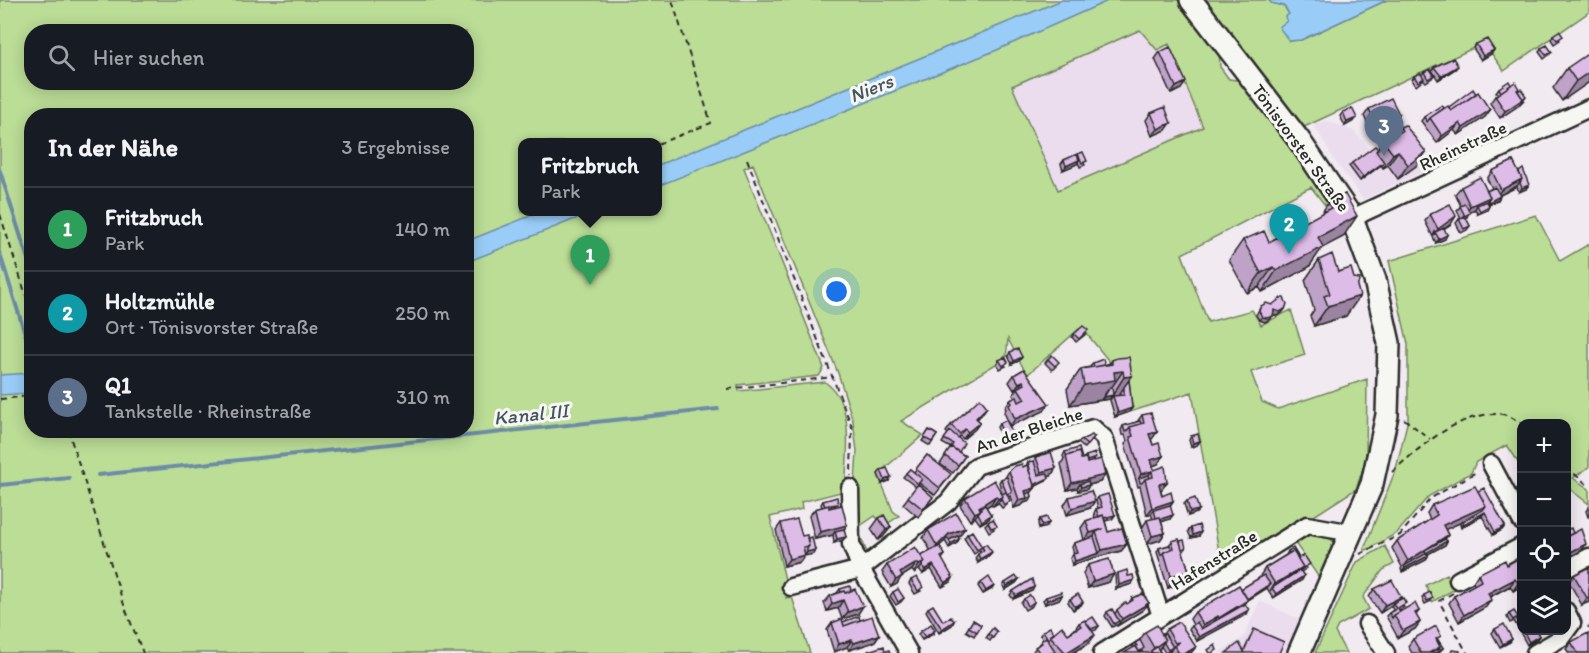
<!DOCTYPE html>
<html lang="de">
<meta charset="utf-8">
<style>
body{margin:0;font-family:Itim,sans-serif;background:#20242c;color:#f1f3f6}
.controls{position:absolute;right:18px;bottom:18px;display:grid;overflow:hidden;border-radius:12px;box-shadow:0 3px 15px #0003}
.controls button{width:54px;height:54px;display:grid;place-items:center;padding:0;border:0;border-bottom:2px solid #363941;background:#171b24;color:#f1f3f6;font:30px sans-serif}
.you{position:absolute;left:837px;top:292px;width:21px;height:21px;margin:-15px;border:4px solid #fff;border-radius:50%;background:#1a73e8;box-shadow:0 0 0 9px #1a73e833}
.badge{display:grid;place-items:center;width:39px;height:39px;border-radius:50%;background:#b45309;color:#fff;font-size:20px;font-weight:700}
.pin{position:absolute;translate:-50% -50px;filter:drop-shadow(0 2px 3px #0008)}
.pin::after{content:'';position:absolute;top:32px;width:21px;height:18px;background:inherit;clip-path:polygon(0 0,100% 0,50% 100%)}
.popup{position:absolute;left:518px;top:138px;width:144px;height:78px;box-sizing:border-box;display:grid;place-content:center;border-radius:12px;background:#171b24;filter:drop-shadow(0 2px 4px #0005);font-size:20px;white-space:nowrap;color:#9ea1a6}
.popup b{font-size:22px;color:#f1f3f6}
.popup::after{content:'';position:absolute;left:50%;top:100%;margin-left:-12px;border:12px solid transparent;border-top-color:#171b24}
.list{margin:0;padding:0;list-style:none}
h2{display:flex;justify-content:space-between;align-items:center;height:78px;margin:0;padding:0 24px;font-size:26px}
h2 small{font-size:20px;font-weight:400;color:#9ea1a6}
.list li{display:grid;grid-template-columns:39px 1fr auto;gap:18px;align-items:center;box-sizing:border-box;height:84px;padding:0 24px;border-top:2px solid #363941}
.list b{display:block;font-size:22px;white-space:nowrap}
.list p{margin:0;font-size:20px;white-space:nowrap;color:#9ea1a6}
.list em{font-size:20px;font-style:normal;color:#9ea1a6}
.icon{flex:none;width:33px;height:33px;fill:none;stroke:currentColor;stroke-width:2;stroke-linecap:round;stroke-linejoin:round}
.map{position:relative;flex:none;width:1589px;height:653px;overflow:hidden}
.search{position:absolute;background:#171b24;box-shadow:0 3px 15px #0003;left:24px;top:24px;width:450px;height:66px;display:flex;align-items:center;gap:15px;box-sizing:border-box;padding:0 21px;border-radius:24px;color:#9ea1a6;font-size:22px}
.panel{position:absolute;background:#171b24;box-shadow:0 3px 15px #0003;left:24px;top:108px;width:450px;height:330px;border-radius:24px}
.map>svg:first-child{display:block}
.built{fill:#ebdcee}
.green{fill:#bbdd96;stroke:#738460;stroke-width:1.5;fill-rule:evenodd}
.water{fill:#99cdf7;stroke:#6d8ca5;stroke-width:1.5}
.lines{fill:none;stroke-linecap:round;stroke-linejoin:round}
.stream{stroke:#6d8ca5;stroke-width:4}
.minor-casing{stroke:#2b2b2b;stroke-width:21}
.major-casing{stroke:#2b2b2b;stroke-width:26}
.path{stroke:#2b2b2b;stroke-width:2;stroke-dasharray:6 4.5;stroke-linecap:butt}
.minor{stroke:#f6f6f2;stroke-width:16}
.major{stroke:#f6f6f2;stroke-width:21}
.wall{fill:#bfa2c8;stroke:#2b2b2b;stroke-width:1.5}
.shaded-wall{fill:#9b84a2;stroke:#2b2b2b;stroke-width:1.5}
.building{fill:#debce8;stroke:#2b2b2b;stroke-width:1.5}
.labels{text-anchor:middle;stroke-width:6;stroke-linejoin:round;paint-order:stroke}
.street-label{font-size:18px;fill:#2b2b2b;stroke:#f6f6f2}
.water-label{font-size:20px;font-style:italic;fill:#46545e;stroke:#f6f6f2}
</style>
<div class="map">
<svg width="1589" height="653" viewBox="0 0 1589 653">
<rect width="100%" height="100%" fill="#f1eaf0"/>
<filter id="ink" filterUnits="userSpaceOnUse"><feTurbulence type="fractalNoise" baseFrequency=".0167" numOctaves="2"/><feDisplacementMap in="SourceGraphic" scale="12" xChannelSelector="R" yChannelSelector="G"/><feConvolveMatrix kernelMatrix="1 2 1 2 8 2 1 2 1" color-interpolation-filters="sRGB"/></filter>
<g filter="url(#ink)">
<!-- built -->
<path class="built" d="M1141,30L1157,49L1168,44L1203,127L1058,190L1012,86Z
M1327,121L1354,131L1370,150L1401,135L1426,170L1363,199L1335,161L1314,124Z
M1260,601L1301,620L1285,653H1218L1244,637Z"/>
<!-- green -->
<path class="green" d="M0,0H1182L1219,50L1220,67L1229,79L1244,81L1288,140L1332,206L1328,209L1311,187L1182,254L1208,322L1252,310L1261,325L1291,310L1305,355L1251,372L1262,402L1278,409L1367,379L1366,459L1356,489L1314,516L1306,517L1222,570L1192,392L1130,412L1129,386L1087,334L1079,329L1027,375L1008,339L1006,358L901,421L923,435L878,474L893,511L899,516L884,526L875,516L857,528L868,555L862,557L852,529L857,451L853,421L838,373L753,164L744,168L824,368L819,376L738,385L739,391L825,382C857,405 846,457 845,491L801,502L802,509L770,517L789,596L785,598L792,597L810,653H0ZM1140,30L1157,50L1169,44L1203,127L1058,190L1012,86ZM32,32H466V82H32ZM32,116H466V430H32ZM522,142H658V212H522Z
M1199,0H1269L1272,3L1284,6L1289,14V41L1301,40L1387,0H1589V12L1504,71L1484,43L1302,128Z
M1536,215L1560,261L1589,244V467L1573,478L1589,489V504L1567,487L1566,424H1522L1521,466L1507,445L1476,462L1471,473L1429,496L1397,533L1367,550L1364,549L1396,469L1408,419V344L1389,261Z
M1310,534C1321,534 1329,535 1335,544L1320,579L1295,543Z
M1385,546L1394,564L1383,570L1363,597L1369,609L1338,626L1335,632L1346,653H1315L1357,562Z
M1447,574L1455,589L1432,602L1426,585Z"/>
<!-- water -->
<path class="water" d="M1062,0H1110L997,50L658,186V165Z
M1269,0H1387L1301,40L1289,41L1279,27L1287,21L1285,17L1289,14L1284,6L1271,3Z
M540,212H593L467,262V241Z
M31,373V393L0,395V375Z"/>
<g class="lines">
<!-- stream -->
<path class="stream" d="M0,171L32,272
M0,254L32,356
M98,475L718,409
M0,485L69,478"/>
<!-- minor casing -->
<g class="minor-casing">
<path id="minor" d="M1352,218L1589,108
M1491,464L1522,522
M850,488L851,544L861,569L909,653
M1566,569L1589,557
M1458,580L1522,546
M791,587L861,569L948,502L976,466L1093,428L1104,438L1161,616
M1367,624L1386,653
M1102,653L1307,525L1353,533
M1535,653L1561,638L1572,623L1566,611"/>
</g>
<!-- major casing -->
<g class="major-casing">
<path id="major" d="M1191,0L1299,140L1352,218L1375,280L1389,343L1387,415L1372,484L1299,653"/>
</g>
<!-- path -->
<path class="path" d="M658,144L711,123L672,0
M747,159L852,427L851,476
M0,214L32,314
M727,389L834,377
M0,399L32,396
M1404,419L1430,439
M68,430L125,608L143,653
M1566,467L1589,486
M1392,472C1421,446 1459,412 1501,414C1508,414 1517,421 1523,424
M1360,554L1400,535L1431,498L1478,471
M1453,593L1439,601L1467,653
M1588,626L1589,628"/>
<!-- minor -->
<use href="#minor" class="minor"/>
<!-- major -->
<use href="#major" class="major"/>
</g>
<!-- wall -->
<path class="wall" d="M1553,35L1560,40L1554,44L1551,39Z
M1476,44L1494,50L1491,54L1481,60L1473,48Z
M1541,48L1552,52L1549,55L1544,59L1539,52Z
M1160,52L1181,89L1171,94L1155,59Z
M1434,67L1455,69L1438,80L1432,70Z
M1567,68L1589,82L1562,101L1553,88Z
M1424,72L1434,75L1432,78L1426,82L1423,79L1421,82L1416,86L1412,80L1414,76L1421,75Z
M1511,85L1518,91L1524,100L1518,106L1500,118L1490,103L1495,96L1498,94L1496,92L1499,88Z
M1476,94L1490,110L1485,117L1458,135L1454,130L1437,143L1421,121L1424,117L1449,107Z
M1369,109L1394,122L1371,131L1364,116Z
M1343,112L1354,121L1345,126L1340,116Z
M1151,113L1166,130L1152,136L1146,120Z
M1400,127L1426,152L1416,166L1398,179L1388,165L1383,168L1381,165L1360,181L1349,166L1352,163L1377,149L1383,141L1395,134Z
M1078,154L1085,165L1080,167L1078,162L1077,164L1063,170L1061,164L1064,160L1077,156Z
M1513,161L1526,189L1519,192L1517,187L1500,195V196L1498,200L1489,204V206L1487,210L1478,214L1475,209L1469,212L1467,217L1466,218L1470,226L1467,230L1461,233L1456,223L1459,219L1461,218L1457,210L1461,206L1455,194L1461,187L1487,191L1492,188L1487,179L1492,171Z
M1345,194L1343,237L1322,247L1309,267L1262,292L1259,287L1247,293L1229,260L1243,240L1269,242L1321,214L1328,203Z
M1430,214L1451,224L1444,228L1445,239L1436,243L1425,221Z
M1319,260L1346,316L1314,326L1310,316L1314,310L1305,280Z
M1261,306L1285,309L1282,313L1277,316L1273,314L1270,319L1265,322L1259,320L1256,315Z
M1074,334H1086L1076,342L1072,337Z
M1010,352L1022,357L1019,361L1012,364L1008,356Z
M1048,359L1056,366L1052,370L1045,363Z
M999,360L1006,366L1000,369L997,364Z
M1112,360L1132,376L1129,380L1132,408L1129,412L1115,417L1110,400L1112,397L1110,399L1070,405L1067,389L1081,369L1090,367L1093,363L1105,365L1110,363Z
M1024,369L1044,411L1010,426L1004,412L1006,409L1005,407L1010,400L1015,398L1013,395L1018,388L1014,390L1009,382L1014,375Z
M982,414L977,419L980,422L975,429L963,439L960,436L958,438L959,452L965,456L953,473L940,464L951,448L942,443L948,434L946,432L951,425Z
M1142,415L1157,432L1151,439L1153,445L1163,456L1158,464L1153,466L1154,470L1167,482L1162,489L1161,490L1162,496L1173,501L1170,506V519L1161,522L1165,533L1160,540L1147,544L1142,528L1147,520L1153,519L1151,514L1147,515L1140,486L1138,487L1125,444L1127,441L1125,435H1122L1121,430L1123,426L1137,422Z
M999,424L1010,437L1003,441L997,427Z
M929,430L937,435L930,446L922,441Z
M1191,436L1200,441L1197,445L1191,447L1189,440Z
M1094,437L1084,448L1078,443L1081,440Z
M1065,452L1082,459L1086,456L1094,461L1105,475L1100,482L1089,485L1087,489L1078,491L1077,488L1067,490L1061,464L1064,459L1063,456Z
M927,455L946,481L935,495L919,483L918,485L933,497L918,517L903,504L916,487L903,477L910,469L914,472Z
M1036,457L1051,476H1048L1046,481L1034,487L1035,488L1031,493L1032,497L1030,501L1024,503L1022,505L1014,508L1010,496L1008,497L1007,505L1002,508L998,503L993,506L991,504L986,507L991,515L989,519L980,524L975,517L970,521L960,505L965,498L1002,494L999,482L1001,479L1005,478L1009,471L1026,466L1028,462L1034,461Z
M881,470L889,481L882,484L878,474Z
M1478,491L1505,526L1502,530L1493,535L1482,516L1461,528L1460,525L1462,522L1445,529L1448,535L1445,539L1447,541L1445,545L1427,554L1426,560L1402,572L1401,569L1402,567L1392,548L1397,541L1430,520L1427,513L1432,505Z
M1069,497L1090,508L1067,515L1064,505Z
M1098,497L1115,515L1112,519L1105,521L1108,532L1127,544L1121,551L1097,557L1072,565L1070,558L1074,554L1072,547L1074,543L1084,540L1081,528L1086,521L1095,518L1094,513L1096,509L1098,508L1096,501Z
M823,501L836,506L844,529L843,540L834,543L833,535L815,539L809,516L815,509L822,507L821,504Z
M1187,501L1199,510L1196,513L1188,516L1184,504Z
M1589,507V517H1588L1586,511Z
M879,518L891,527L883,537L878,540L871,529Z
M1040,519L1046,527L1039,529L1038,523Z
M988,522L994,529L989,532L985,525Z
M781,523L802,536L807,538L815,550L813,554L805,555L800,562L784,566L776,530Z
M1191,528L1199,536L1191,538L1188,531Z
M928,530L960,535L958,536L959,539L957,543L949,548L945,541L939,546L945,555L942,559L951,582L942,587L931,569L923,574L919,569L914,573L912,570L901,577L897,584L891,587L882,572L887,565L921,556L931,551L923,538Z
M967,534L982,547L989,556L978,563L975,558L978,554L981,552L980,550L974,554L964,538Z
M1172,541H1180L1186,548L1183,552L1189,571L1184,578L1180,579L1181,582L1178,585L1168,588L1157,552L1159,548L1169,545Z
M1288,551L1299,558L1307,568L1301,572L1304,576L1302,580L1273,598L1267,588L1248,600L1245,604L1247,614L1197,641L1189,629L1193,625L1190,619L1195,612L1241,589L1261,577L1260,576L1265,568L1286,555Z
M1521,557V586L1513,591L1510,586L1490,597L1486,607L1459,622L1449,603L1454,596L1474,585L1473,582L1478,574L1507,565Z
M1088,565L1109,582L1088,588L1083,573Z
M1589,567V602L1582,605L1569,582L1574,575Z
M1118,573L1128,576L1132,584L1116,589L1115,576Z
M1019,579L1016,583L1005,590L1003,586L1005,583Z
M911,580L921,591L915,594L909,584Z
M981,583L994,586L992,589L983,594L978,586Z
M1034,587L1032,591L1013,599L1010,595L1013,591Z
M840,589L858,614L842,619L838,608L827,611L824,603L830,596L837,593Z
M1374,589L1401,597L1398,600L1404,607L1399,610L1400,612L1419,611L1416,615L1420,622L1415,629L1398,638L1386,616L1389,613L1393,610L1391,606L1380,613L1369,597Z
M893,592L904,598L901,602L896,605L890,596Z
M1062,595L1060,599L1045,604L1043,600L1046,597Z
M1424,595L1431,601L1425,604L1422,598Z
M1132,598L1149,603L1143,610L1117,626L1116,625L1112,627L1105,616L1107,612L1115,614L1117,610L1129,603Z
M1024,599L1034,602L1032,606L1025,610L1021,603Z
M1070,599L1081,605L1073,610L1068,602Z
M928,608L943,621H954L952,625L939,633L926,611Z
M1509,614L1518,617L1521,615V630H1536L1539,636L1536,640L1527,645L1514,621L1510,623L1507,617Z
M860,620L879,635L874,642L849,650L847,647L834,652L827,630L832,623Z
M973,620L981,625L974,636L966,631Z
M1079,623L1099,626L1096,630L1092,631L1089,643L1073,653H1034L1033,651L1043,639L1040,635L1043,631L1068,634L1074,630Z
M993,628L997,632L990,641L986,638Z
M1167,629L1191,653H1169L1171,650L1165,653L1161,646L1159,650L1161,653H1143L1142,651L1141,652L1132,646L1135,643L1140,640L1145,632L1162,635Z
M1495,629L1512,639L1510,642L1500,647L1492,633Z
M935,630L933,634L922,640L918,634L921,631Z
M1413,639L1438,640L1443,648L1439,652V653H1412L1408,646Z
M1571,642L1589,653H1569L1566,649Z"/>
<!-- shaded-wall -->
<path class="shaded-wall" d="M1494,50L1491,54L1481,60L1483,56Z
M1458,66L1455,69L1438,80L1441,76Z
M1589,72V82L1562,101L1576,81Z
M1186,82L1181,89L1171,94L1176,87Z
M1526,96L1518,106L1500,118L1505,111Z
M1490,110L1485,117L1458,135L1463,128Z
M1399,114L1394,122L1371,131L1376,123Z
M1357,118L1354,121L1345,126L1347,122Z
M1171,123L1166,130L1152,136L1158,129Z
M1460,123L1454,130L1437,143L1442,136Z
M1398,151L1388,165L1383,168L1393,154Z
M1426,152L1416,166L1398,179L1408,165Z
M1079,160L1077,164L1063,170L1066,166Z
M1384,162L1381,165L1360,181L1363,177Z
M1522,179L1517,186L1496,197L1501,190Z
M1529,185L1526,189L1519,192L1522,188Z
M1500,196L1498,200L1486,205L1489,202Z
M1490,197L1485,204L1477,205L1475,209L1465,214L1470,206Z
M1489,206L1487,210L1478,214L1480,211Z
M1357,216L1343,237L1322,248L1309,267L1262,292L1276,271L1318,237Z
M1456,216L1451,224L1436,234L1435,232L1433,236L1438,229Z
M1447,235L1445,239L1436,243L1439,239Z
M1273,267L1259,287L1247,293L1261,273Z
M1360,296L1346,316L1314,326L1328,306Z
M1285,309L1282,313L1277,316L1272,314L1274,310Z
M1273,316L1270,319L1265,322L1259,320L1262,317Z
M1022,357L1019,361L1012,364L1014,361Z
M1123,371L1109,391H1107L1101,400L1070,405L1084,385L1114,372Z
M1132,376L1118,396L1111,397L1110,399L1101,400L1104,397L1112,396L1124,377Z
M1023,381L1018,388L1014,390L1019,383Z
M1049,404L1044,411L1010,426L1015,419Z
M987,407L982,414L971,425L976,418Z
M1132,408L1129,412L1115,417L1118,413Z
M980,422L975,429L963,439L968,432Z
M1157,432L1152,439L1144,441L1149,434Z
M1013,434L1010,437L1003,441L1005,437Z
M1200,441L1197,445L1191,447L1193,443Z
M1163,456L1158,464L1146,468L1151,460Z
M1056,468L1051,476L1036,479L1041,472Z
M1152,471L1146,478H1139L1141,474Z
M1105,475L1100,482L1081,487L1080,484L1077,488L1067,490L1072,483Z
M891,477L889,481L882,484L885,480Z
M1049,478L1046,481L1028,490L1030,486Z
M1167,482L1162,489L1154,492L1159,484Z
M1089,485L1087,489L1078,491L1081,487Z
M1035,488L1029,495L1024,497L1025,491Z
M996,496L991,504L980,511L975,517L970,521L979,507Z
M1003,496L998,503L993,506L998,499Z
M1032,497L1030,501L1024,503L1022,505L1014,508L1019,500Z
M1095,501L1090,508L1067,515L1072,508Z
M1173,501L1168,508L1154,510L1151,514L1147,515L1152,508Z
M1486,506L1481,513L1438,533L1443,525Z
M1199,510L1196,513L1188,516L1190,512Z
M1485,512L1482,516L1461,528L1464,524Z
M991,515L989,519L980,524L982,521Z
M1115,515L1112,519L1097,523L1099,519Z
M1173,515L1170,519L1154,524L1157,520Z
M1049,523L1046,527L1039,529L1042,525Z
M847,525L842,533L835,531L833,535L815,539L820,532Z
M1505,526L1502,530L1493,535L1495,532Z
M891,527L883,537L878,540L886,530Z
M965,528L960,535L949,540L947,538L945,541L932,553L937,546L949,534Z
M1103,529L1096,532L1093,538L1084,540L1090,533Z
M1201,532L1199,536L1191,538L1193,535Z
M1165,533L1160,540L1147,544L1152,536Z
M1448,535L1443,542L1447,541L1445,545L1404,567L1408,561Z
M846,537L843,540L834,543L837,539Z
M959,539L957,543L949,548L951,544Z
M1127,544L1121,551L1097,557L1072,565L1075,561L1099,553L1102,550Z
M1586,544L1581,551L1566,559L1567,554Z
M815,550L813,554L805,556L807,552Z
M992,552L989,556L978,563L980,559Z
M805,555L800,562L784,566L789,559Z
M1428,556L1426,560L1402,572L1405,568Z
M925,562L920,569L914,573L919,565Z
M917,563L912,570L901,577L897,584L891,587L900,573Z
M933,565L931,569L923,574L925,570Z
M1303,567L1298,574L1272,588L1270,591L1275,584Z
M1189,571L1184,578L1170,582L1169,580L1171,576Z
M1114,574L1109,582L1088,588L1093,581Z
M1304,576L1302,580L1273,598L1276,594Z
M953,578L951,582L942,587L945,583Z
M1019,579L1016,583L1005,590L1007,586Z
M1515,579L1510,586L1483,600L1488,593Z
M1134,580L1132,584L1116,589L1119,585Z
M1521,581V586L1513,591L1518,583Z
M1181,582L1178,585L1168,588L1170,585Z
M1270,584L1267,588L1241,604L1243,601Z
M994,586L992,589L983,594L986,591Z
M1034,587L1032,591L1013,599L1016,596Z
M1062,595L1060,599L1045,604L1047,600Z
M1401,597L1396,604L1393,603L1391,606L1380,613L1385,605Z
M1589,597V602L1582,605L1587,598Z
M843,600L838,608L827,611L832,604Z
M1491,600L1486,607L1459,622L1464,615Z
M1083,602L1081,605L1073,610L1075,607Z
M1149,603L1143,610L1117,626L1122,619Z
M863,606L858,614L842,619L848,612Z
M1249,610L1247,614L1197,641L1199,637Z
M1218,616L1213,623L1198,632L1203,625Z
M954,621L952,625L939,633L942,629Z
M1420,622L1415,629L1398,638L1403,631Z
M935,630L933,634L922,640L925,637Z
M879,635L874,642L849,650L854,643Z
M1095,635L1089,643L1073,653H1066Z
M1539,636L1536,640L1527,645L1529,642Z
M1512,639L1510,642L1500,647L1503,644Z
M852,640L847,647L834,652L839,644Z
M1165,640L1158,651H1151L1154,648Z
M1196,647L1191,653H1186Z
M1440,647L1443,648L1440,651L1437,653H1429Z"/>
<!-- building -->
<path class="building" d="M1559,31L1563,36L1557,40L1553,35Z
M1487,39L1494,50L1483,56L1476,44Z
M1547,45L1552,52L1546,55L1541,48Z
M1170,47L1186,82L1176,87L1160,52Z
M1589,53V72L1576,81L1567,68Z
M1453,58L1458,66L1441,76L1434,67Z
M1430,69L1434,75L1428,79L1424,72Z
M1420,73L1424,78L1418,82L1414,76Z
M1509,81L1511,85L1501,92L1499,88Z
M1515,82L1519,89L1517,90L1523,99L1505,111L1495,96Z
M1473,89L1476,94L1451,111L1449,107Z
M1521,89L1526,96L1520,101L1523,99L1518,91Z
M1478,92L1490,110L1463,128L1460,123L1442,136L1430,118L1448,106L1451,111Z
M1391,98L1399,114L1376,123L1369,109Z
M1442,105L1444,108L1430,118L1427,122L1424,117Z
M1165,107L1171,123L1158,129L1151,113Z
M1352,108L1357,118L1347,122L1343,112Z
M1405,125L1426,152L1408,165L1398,151L1393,154L1383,141L1402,131L1400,127Z
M1375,146L1378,149L1376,151L1384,162L1363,177L1352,163Z
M1083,152L1087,161L1082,163L1078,154Z
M1077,154L1079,160L1066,166L1064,160Z
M1513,161L1522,179L1501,190L1492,171Z
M1523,169L1529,185L1522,188L1520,183L1522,179L1519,172Z
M1480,177L1490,197L1470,206L1461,187Z
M1495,187L1500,196L1489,202L1488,200L1490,197L1487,191Z
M1345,194L1357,216L1318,237L1323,247L1276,271L1273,267L1261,273L1243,240L1264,231L1269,242L1331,208L1328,203Z
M1487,201L1489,206L1480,211L1477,205Z
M1450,204L1456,216L1438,229L1430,214Z
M1465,204L1470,213L1465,216L1460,206Z
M1465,216L1470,226L1464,229L1459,219Z
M1444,228L1447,235L1439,239L1435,232Z
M1332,254L1338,272L1351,268L1354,278L1360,279L1357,286L1360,296L1328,306L1324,296L1330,294L1319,260Z
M1281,298H1284L1287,304L1285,309L1280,312L1274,310L1273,316L1267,318L1262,317L1259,311L1261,306L1266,303L1272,305Z
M1083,326L1088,330L1079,339L1074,334Z
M1018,349L1022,357L1014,361L1010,352Z
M1052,355L1059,362L1055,366L1048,359Z
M1005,357L1008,362L1003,366L999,360Z
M1129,357L1132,376L1124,377L1123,371L1114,372L1115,380L1084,385L1081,369L1112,364V360L1117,358Z
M1103,359L1105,365L1110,363L1109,364L1094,367L1093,363Z
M1024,369L1049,404L1015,419L1009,405L1012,403L1010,400L1017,397L1019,402L1025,399L1018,388L1025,384L1023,381L1019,383L1014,375Z
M1129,380L1132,408L1118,413L1113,396L1124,395V387Z
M1110,387H1112L1113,395L1104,397Z
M980,398L987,407L976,418L980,422L968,432L965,429L960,434L951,425Z
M1151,413L1157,432L1149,434L1153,445L1159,443L1163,456L1151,460L1154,470L1165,466L1167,482L1159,484L1162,496L1171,492L1173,501L1152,508L1145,479L1153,477L1152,471L1141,474L1130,437L1133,436L1130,427L1144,423L1142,415Z
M1006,420L1013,434L1005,437L999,424Z
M1140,421L1141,424L1130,427L1127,431L1125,432L1123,426Z
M929,430L937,435L932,442L924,438Z
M950,431L964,443L959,452L951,447L953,444L944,439Z
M1198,434L1200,441L1193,443L1191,436Z
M1092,435L1094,437L1087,445L1081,440Z
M951,447L965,456L958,465L945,456Z
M1079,448L1082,459H1081L1079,452L1067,456L1065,452Z
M1051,452L1056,468L1041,472L1036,457Z
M1079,452L1081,459L1086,458L1087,463L1101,459L1105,475L1072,483L1066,456Z
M1095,453L1096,458L1087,461L1086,456Z
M927,455L951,474L940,488L916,469Z
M1034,461L1038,475L1047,473L1049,478L1034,485L1029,470L1030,469L1028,462Z
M1022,464L1023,467L1027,465L1035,488L1025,491L1027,498L1019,500L1009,471L1015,466Z
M887,468L891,477L885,480L881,470Z
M910,469L922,479L918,484L906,473Z
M1149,475L1150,478L1145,479L1142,483H1140L1139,478Z
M1007,477L1012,492L1007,494L1001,479Z
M994,480L1003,496L998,499L996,496L979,507L981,510L975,513L965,498Z
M1088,481L1089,485L1081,487L1080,484Z
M918,484L933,497L923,509L908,497Z
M1475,486L1486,506L1443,525L1448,535L1408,561L1397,541L1437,515L1432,505Z
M1484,488L1505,526L1495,532L1485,512L1464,524L1463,521L1483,510L1486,506L1478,491Z
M1091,491L1095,501L1072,508L1069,497Z
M1006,492L1010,501L1004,505L1001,499L1003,496L1002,494Z
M1031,492L1032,497L1026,499L1027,498L1026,494Z
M1108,494L1115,515L1104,518L1103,515L1099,517L1096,509L1102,507L1098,497Z
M837,497L838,504L831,505V507L829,508V505L825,506L823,501Z
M1195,498L1199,510L1190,512L1187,501Z
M829,505V508L842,505L847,525L820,532L815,509Z
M985,505L991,515L982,521L978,513L981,510L980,509Z
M1170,505L1173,515L1161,519L1160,517L1156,518L1154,510Z
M956,513L965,528L949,534L937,546L928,530Z
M884,515L891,527L886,530L879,518Z
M1103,515L1108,532L1122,528L1127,544L1102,550L1096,532L1103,529L1090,533L1086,521Z
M1047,517L1049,523L1042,525L1040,519Z
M1160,517L1165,533L1152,536L1147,520Z
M797,519L802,536L807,535L809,546L803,547L805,555L789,559L781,523Z
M993,519L997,526L991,528L988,522Z
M1199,525L1201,532L1193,535L1191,528Z
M1571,528L1573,533L1566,537V530Z
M844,529L846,537L837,539L835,531Z
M1581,529L1586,544L1567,554L1566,537Z
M972,531L982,547L977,550L967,534Z
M958,536L959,539L951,544L949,540Z
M812,537L815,550L807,552V549L809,546L807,538Z
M1094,537L1099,553L1075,561L1073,554L1077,553L1074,543Z
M1179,539L1189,571L1171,576L1164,552L1174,548L1172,541Z
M1445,539L1447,541L1426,553L1425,550Z
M1184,540L1186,548L1182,549L1180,541Z
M986,544L992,552L980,559L978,554L984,550L982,547Z
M1170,545L1171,549L1164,552L1161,555L1159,548Z
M940,546L945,555L941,557L953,578L945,583L933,565L925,570L922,566L925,562L921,556Z
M915,547L925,562L919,565L917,563L900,573L902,576L896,580L887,565Z
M1293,548L1299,558L1304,555L1310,564L1300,570L1303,567L1293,551L1289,553L1288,551Z
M1293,551L1303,567L1275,584L1265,568Z
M1427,553L1428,556L1405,568L1404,566Z
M1521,557V581L1518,583L1515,579L1488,593L1491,600L1464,615L1454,596L1481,581L1478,574L1505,560L1507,565Z
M1109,559L1114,574L1093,581L1088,565Z
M1589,567V597L1587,598L1574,575Z
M1127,570L1128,576L1133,575L1134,580L1119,585L1118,573Z
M1300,570L1304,576L1276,594L1272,588Z
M1264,575L1270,584L1247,599L1241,589Z
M1016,576L1019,579L1007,586L1005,583Z
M1179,576L1181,582L1170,585L1169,580Z
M917,577L923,587L918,591L911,580Z
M989,577L994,586L986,591L981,583Z
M1032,579L1034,587L1016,596L1013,591Z
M1392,580L1401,597L1385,605L1374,589Z
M1239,585L1248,600L1219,618L1218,616L1203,625L1195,612Z
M850,586L851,591L845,593L844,591L841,592L840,589Z
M855,589L863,606L848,612L843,600L832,604L830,596L844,591L845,593Z
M898,589L904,598L898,602L893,592Z
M1061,592L1062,595L1047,600L1046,597Z
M1430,592L1433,598L1427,601L1424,595Z
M1078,594L1083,602L1075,607L1070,599Z
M1143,594L1149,603L1122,619L1117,610L1126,602L1127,604L1133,600L1132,598Z
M1030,595L1034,602L1028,606L1024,599Z
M1403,598L1406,603L1398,608L1400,612L1394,615L1392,618L1389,613L1396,609L1393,603Z
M1415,603L1419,611L1415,613L1420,622L1403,631L1394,615Z
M1245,604L1249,610L1199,637L1192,626L1197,622L1201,629Z
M933,605L943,621L951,617L954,621L942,629L928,608Z
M1112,609L1119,621L1114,624L1107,612Z
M1514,611L1518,617L1513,620L1509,614Z
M1521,615V627L1516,618Z
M859,616L860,620L844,626L843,622Z
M872,616L879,635L854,643L852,640L839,644L832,623L842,619L844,626Z
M1093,617L1099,626L1091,629L1085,621Z
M973,620L981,625L977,632L969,627Z
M1085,620L1095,635L1066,653L1050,636L1062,626L1068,634L1081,626L1079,623Z
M1179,622L1196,647L1186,653H1179L1174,646L1179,642L1175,643L1167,629Z
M931,624L935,630L925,637L921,631Z
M1504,624L1512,639L1503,644L1495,629Z
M1157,625L1165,640L1154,648L1145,632Z
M1436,626L1441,636L1436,639L1440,647L1429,653H1421L1413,639Z
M1050,627L1054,633L1048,639L1043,631Z
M993,628L997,632L993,638L988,634Z
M1254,629L1284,642L1279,653H1245L1244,651Z
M1523,630H1536L1539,636L1529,642Z
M1588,633L1589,636V653H1578L1571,642Z
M1165,634L1173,647L1168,650L1164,643L1165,640L1162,635Z
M1046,637L1055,651L1052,653H1040L1035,647L1042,643L1041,641Z
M1140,640L1144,648L1140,651L1141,653H1140L1136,647L1137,646L1135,643Z
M1437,640H1438L1443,648L1438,650L1440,647Z
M1239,643L1245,653H1226Z
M1215,645L1217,650L1212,653H1210L1208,650Z
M884,646L885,651L881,653H869L868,651Z
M1136,646L1140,653H1124Z
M1157,647L1160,653H1152L1151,651Z
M889,650L890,653H881Z
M1452,650L1460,651V653H1451Z"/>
</g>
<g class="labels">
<!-- street labels -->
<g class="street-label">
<text transform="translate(1463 146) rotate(-25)" y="6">Rheinstraße</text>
<text transform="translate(1301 148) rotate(54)" y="6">Tönisvorster Straße</text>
<text transform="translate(1029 430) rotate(-18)" y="6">An der Bleiche</text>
<text transform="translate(1214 560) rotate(-32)" y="6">Hafenstraße</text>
</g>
<!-- water labels -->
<g class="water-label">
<text transform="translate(871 88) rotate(-22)" y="7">Niers</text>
<text transform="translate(531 414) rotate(-6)" y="7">Kanal III</text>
</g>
</g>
</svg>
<div class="controls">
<button>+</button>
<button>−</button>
<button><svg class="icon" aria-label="locate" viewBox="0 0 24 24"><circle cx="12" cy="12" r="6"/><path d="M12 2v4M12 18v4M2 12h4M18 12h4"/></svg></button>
<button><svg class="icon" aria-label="layers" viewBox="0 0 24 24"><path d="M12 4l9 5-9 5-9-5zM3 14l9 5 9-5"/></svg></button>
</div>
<div class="you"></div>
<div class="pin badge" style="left:590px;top:285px;background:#2e9e5b">1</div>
<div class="popup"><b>Fritzbruch</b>Park</div>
<div class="pin badge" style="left:1289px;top:254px;background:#0f9aa8">2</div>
<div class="pin badge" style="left:1384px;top:156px;background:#5c6f8a">3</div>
<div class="search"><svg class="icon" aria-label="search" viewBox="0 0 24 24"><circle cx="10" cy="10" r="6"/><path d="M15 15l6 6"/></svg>Hier suchen</div>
<section class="panel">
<h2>In der Nähe<small>3 Ergebnisse</small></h2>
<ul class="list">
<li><span class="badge" style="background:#2e9e5b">1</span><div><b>Fritzbruch</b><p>Park</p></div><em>140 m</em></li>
<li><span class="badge" style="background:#0f9aa8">2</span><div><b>Holtzmühle</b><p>Ort · Tönisvorster Straße</p></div><em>250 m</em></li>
<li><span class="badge" style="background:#5c6f8a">3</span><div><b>Q1</b><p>Tankstelle · Rheinstraße</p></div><em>310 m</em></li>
</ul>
</section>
</div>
